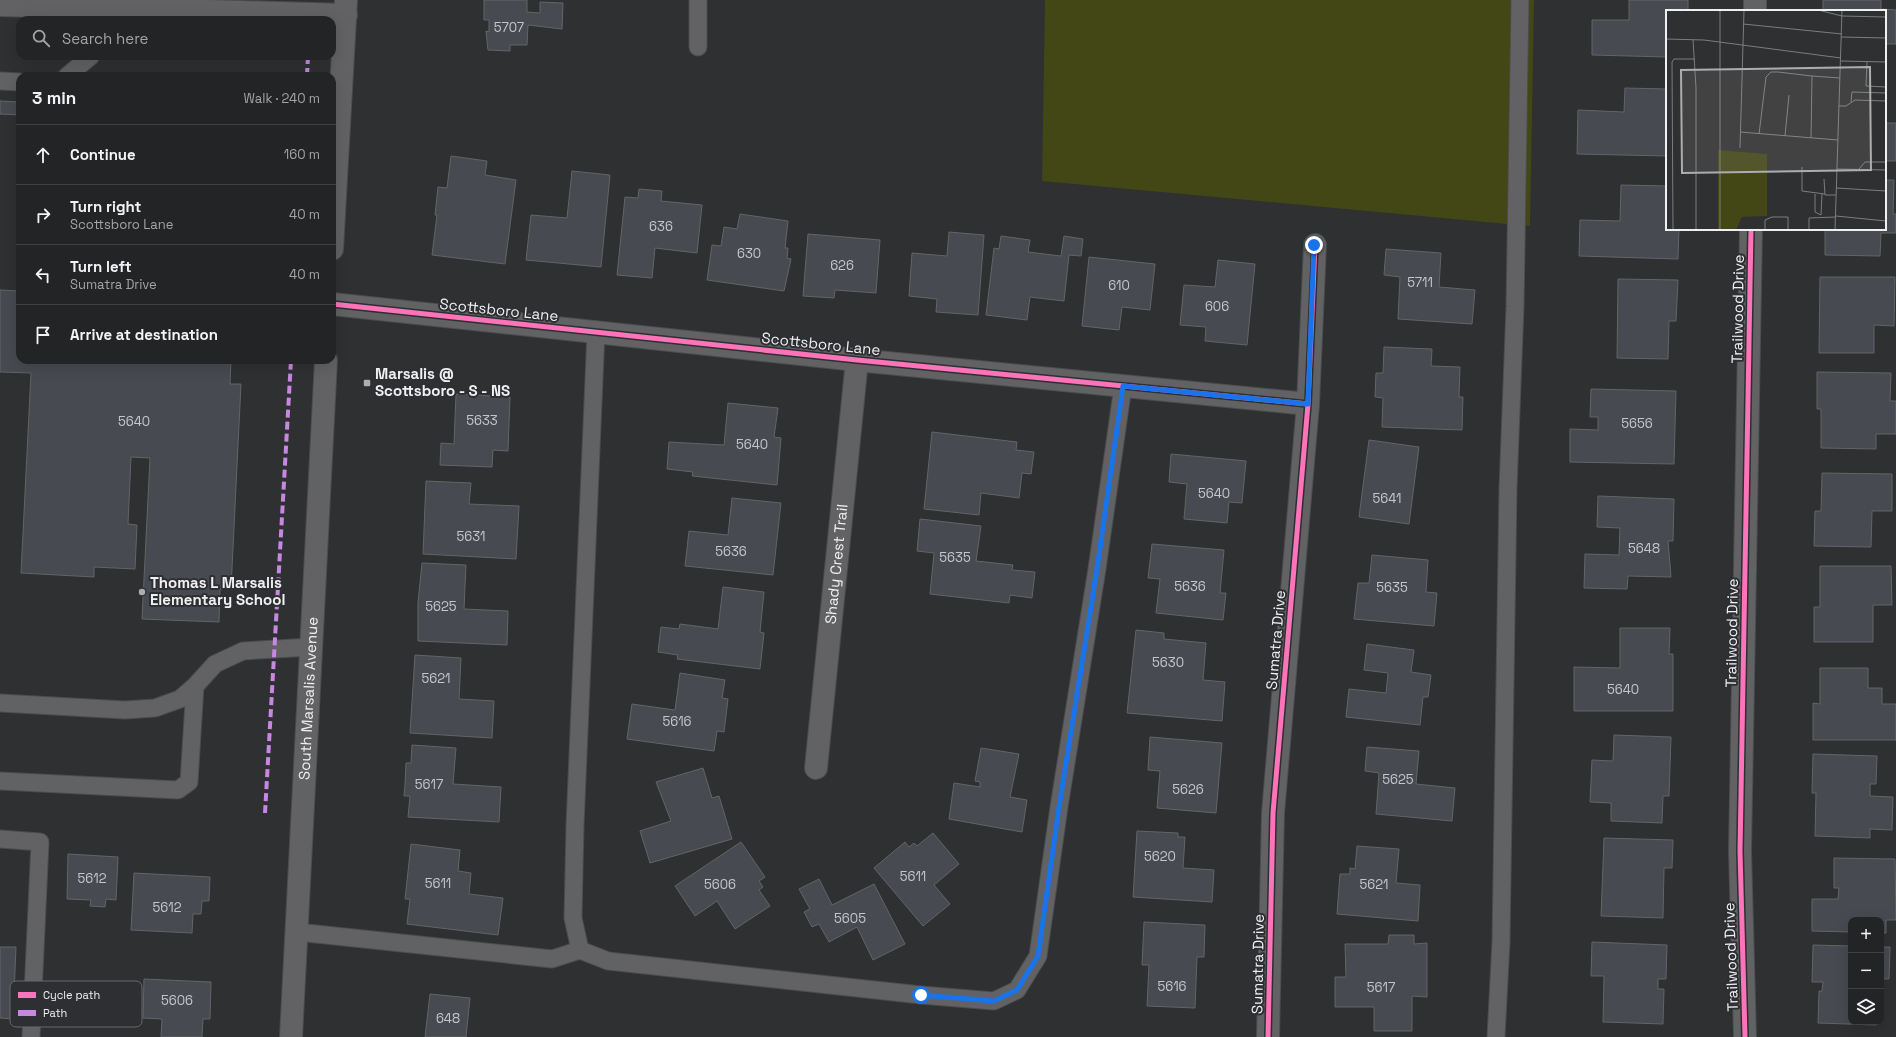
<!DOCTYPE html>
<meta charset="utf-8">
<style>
body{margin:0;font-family:"Space Grotesk",sans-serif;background:#2f3032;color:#f1f3f6}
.controls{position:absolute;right:12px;bottom:12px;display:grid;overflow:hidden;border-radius:8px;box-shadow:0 4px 16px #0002}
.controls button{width:36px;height:36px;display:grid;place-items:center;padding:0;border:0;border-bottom:1px solid #404142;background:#232425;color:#f1f3f6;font:20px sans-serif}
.stop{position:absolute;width:12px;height:12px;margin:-9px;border:3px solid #1a73e8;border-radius:50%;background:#fff}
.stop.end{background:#1a73e8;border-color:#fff;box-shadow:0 1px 4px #0008}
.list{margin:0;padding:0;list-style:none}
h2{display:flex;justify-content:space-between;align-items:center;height:52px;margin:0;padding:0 16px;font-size:17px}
h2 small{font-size:13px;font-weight:400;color:#a3a4a7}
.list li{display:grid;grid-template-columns:26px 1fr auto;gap:12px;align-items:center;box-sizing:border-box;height:60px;padding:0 16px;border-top:1px solid #404142}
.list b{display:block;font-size:15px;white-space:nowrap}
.list p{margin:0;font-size:13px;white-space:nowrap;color:#a3a4a7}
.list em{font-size:13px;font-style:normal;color:#a3a4a7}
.icon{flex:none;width:22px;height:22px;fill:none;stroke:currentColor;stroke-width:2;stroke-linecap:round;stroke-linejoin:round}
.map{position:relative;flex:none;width:1896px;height:1037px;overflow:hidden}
.search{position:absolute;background:#232425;box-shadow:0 4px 16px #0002;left:16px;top:16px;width:320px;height:44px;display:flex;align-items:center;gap:10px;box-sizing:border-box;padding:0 14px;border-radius:12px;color:#a3a4a7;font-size:15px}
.panel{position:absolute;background:#232425;box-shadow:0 4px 16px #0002;left:16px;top:72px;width:320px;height:292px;border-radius:12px}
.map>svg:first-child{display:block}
.green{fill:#434615}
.building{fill:#484a52;stroke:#636465}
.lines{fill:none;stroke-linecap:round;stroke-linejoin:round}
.lane-casing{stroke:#4b4c4c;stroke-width:19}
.street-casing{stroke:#4b4c4c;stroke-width:24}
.secondary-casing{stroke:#4b4c4c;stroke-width:24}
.lane{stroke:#626264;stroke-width:17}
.street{stroke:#626264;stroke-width:22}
.secondary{stroke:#626264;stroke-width:22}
.quiet{stroke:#c787e3;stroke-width:4;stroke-dasharray:8 4;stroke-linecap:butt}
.cycleway-casing{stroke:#2e2f32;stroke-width:8}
.cycleway{stroke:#fb73b8;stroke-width:5}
.route{stroke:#1a73e8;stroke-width:5}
.poi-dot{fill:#acadae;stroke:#2e2f32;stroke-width:1.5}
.labels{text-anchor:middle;stroke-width:4;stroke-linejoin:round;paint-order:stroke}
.number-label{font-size:13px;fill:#c6c6ca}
.street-label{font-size:15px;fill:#f0f0f2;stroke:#2e2f32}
.poi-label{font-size:15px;font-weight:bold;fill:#f0f0f2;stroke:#2e2f32;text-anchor:start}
.inset-road{fill:none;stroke:#7c7d7e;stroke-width:1}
.view{fill:#acadae;fill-opacity:0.15;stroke:#acadae;stroke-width:2}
.inset-edge{fill:none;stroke:#f0f0f2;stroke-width:2}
.key{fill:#2e2f32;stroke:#68696c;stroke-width:1}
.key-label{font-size:11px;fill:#f0f0f2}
</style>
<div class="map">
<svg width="1896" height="1037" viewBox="0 0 1896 1037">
<rect width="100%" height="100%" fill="#2f3031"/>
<!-- green -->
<path class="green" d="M1045,0H1534L1530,226L1042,181Z"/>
<!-- building -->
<path class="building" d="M484,0H527V12L540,13V2L563,3L562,29L528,25L527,45H510V51L488,50L486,31L489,32V20H484Z
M1629,0H1688V11H1667V57L1592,55V20H1629Z
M1823,0H1881V9L1896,10V44H1885V11H1823Z
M1625,88L1667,89V156L1577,154L1578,110L1624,112Z
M0,101L20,102V115L0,114Z
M1885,123H1896V161H1885Z
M451,156L487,161L485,175L516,180L505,264L432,255L437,215H435L438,187L447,188Z
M572,171L610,175L601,267L526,260L531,215L567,218Z
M1885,180H1894L1893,214H1896V233H1881L1880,256L1825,255V229H1885Z
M1621,185L1667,186V229H1679L1678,259L1579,256L1580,220L1620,221Z
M639,189L662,191L661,201L702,205L697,253L655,248L652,278L617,275L625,197L638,198Z
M740,214L788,221L785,248H788L787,258L791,259L784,291L707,280L712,245L721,246L724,227L737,229Z
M949,232L984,235L978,315L936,312L937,299L909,296L912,253L947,256Z
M808,234L880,240L876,293L835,290L834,298L803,296Z
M1001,236L1030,240L1028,252L1061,256L1064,236L1083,239L1081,256L1069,255L1064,301L1030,297L1027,320L986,315L994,248L999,249Z
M1386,249L1441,253L1439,287L1475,290L1472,324L1398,319L1400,277L1384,275Z
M1089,257L1155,264L1150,310L1122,307L1119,330L1082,326Z
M1218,260L1255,264L1247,345L1205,341L1206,327L1180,325L1184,285L1215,287Z
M1820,277H1895L1894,326L1874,325V353H1819Z
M1618,279L1678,280L1676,321H1669L1668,359L1617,358Z
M0,290L20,291V360H231L230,384H241L231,589H220L219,622L142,619L150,458L131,457L128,524L137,525L135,569L94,567V577L21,573L31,373L0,372Z
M1384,347L1432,349L1431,366L1460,367L1459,397H1463L1462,430L1382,427L1383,398L1375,397L1376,373H1383Z
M1817,372L1891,373L1890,401H1896V434H1876V449L1821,448V409H1817Z
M1591,389L1676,391L1674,464L1570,462V429L1598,430V417H1590Z
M456,394L510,397L508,451L493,450L492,467L440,465L441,443L454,444Z
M728,403L778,408L774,437L781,438L777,485L692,476L693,472L667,469L669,442L724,445Z
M932,432L1017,442L1016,450L1034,452L1031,474L1022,473L1019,498L981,493L979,515L924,509Z
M1369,440L1419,447L1409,524L1359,517Z
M1171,454L1246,461L1242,503L1229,502L1227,523L1184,519L1187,484L1169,482Z
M1822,473L1892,474V511H1872L1871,547L1814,546L1815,511H1821Z
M426,481L471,483L469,504L519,506L516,559L423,554Z
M1598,496L1674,499L1673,541H1668L1671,577L1628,576L1627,589L1584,588L1585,554L1619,555L1620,528L1597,527Z
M732,498L781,503L773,575L685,566L689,531L728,535Z
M920,519L981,526L976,561L1013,565L1012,570L1035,572L1032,598L1010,595L1009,603L930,594L934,553L917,551Z
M1152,544L1224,550L1220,593H1226L1223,620L1156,613L1160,579L1148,578Z
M1372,555L1428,560L1426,592L1437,593L1434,626L1354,619L1358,583H1369Z
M422,563L466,565L464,609L508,611L507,645L418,641V603Z
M1820,566H1891L1892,605H1873V642H1814V607H1820Z
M723,587L764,592L760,632L764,633L760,669L677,659L678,655L658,652L661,627L679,629L680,624L718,629Z
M1620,628H1670L1669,654H1673V711H1574V667L1620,668Z
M1136,630L1164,633V639L1206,643L1203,680L1225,682L1222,721L1127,713Z
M1367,644L1414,650L1411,672L1431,675L1428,697H1423L1420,725L1346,717L1349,689L1386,693L1388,673L1364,670Z
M415,655L461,658L459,699L494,701L492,738L410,733Z
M1820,668H1868V688H1882V704H1896V740H1813V703L1820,704Z
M680,673L725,680L722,698L728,699L724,732L717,731L714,751L627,739L632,704L675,710Z
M1614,735L1671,737L1669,796H1663L1662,823L1611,821V803L1590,802L1592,760L1613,761Z
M1150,737L1222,743L1216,813L1157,808L1160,771L1148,770Z
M412,745L456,748L453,784L501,787L499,822L408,817L410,796H404L405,784L406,763H411Z
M1367,747L1419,751L1416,784L1455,788L1452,821L1376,814L1379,773L1365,771Z
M981,748L1019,754L1010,797L1027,800L1022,832L949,819L954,783L980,787V782L975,781Z
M1813,754L1877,756L1876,784H1870V796L1893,797L1892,830L1870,829V838L1815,836L1816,793H1812Z
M703,768L712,798L719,796L732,839L650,863L640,831L671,821L656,782Z
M1137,831L1178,833V837H1185L1183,868L1214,870L1212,902L1133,897Z
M933,833L959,864L934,885L950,904L923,926L874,868L905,842L909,847L914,843L917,846Z
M1604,838L1673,840L1672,868H1664L1663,918L1601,916Z
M741,842L765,877L759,881L763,887L759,890L770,906L735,929L717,901L695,916L675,886Z
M411,844L460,850L458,871L471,873L469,894L503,898L498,935L407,924L410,899H405Z
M1357,846L1399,849L1396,883L1420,885L1418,921L1337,914L1340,874H1350V868L1355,869Z
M68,854L118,857L116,900L106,899L105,907L90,906L91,900L67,899Z
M1834,858L1895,859L1896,920H1886V933H1881V920H1851V932L1812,931V899H1838L1839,888H1834Z
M134,873L210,877L209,901H202L201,914H193L192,933L131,930Z
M819,879L832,905L874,884L905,944L873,960L857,927L829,942L819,924L812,927L804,912L810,909L799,889Z
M1144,922L1205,925L1204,957H1197L1195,1008L1147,1006L1149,965H1142Z
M1389,935H1414V944L1427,943V997L1412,996V1031H1374V1007H1335V977H1346L1345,944H1388Z
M1592,942L1667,945L1666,979H1658V989H1664L1663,1024L1603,1022L1604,976H1591Z
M1813,945L1851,946V1022H1876V1025L1818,1023L1819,991H1822L1823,982H1812Z
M0,947H16L13,1019L0,1018Z
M1881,947H1890L1889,979H1881Z
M144,979L211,982L210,1019H203L202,1037H161L162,1019L143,1018Z
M430,994L470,998L466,1037H425Z"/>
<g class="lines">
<!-- lane casing -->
<g class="lane-casing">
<path id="lane" d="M698,47V0
M67,76L91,56
M0,81L20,82
M596,332L575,825L573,918L580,950L608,961L921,995L994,1001L1017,990L1038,956L1059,807L1097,569L1123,386
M0,703L125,710L155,708L180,699L195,686L215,664L243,651L311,647
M0,781L178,790L189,782L195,686
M0,839L40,842L31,1037
M297,932L552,959L580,950
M1496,1037L1501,942L1508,488L1515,307L1520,0"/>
</g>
<!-- street casing -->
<g class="street-casing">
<g id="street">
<path d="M0,5L346,15"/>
<path d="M1755,11V0"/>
<path d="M332,304L857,360L1308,404"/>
<path id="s1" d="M816,768L857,360"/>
<path d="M1268,1037L1273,813L1308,404L1315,245"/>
<path d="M1745,1037L1740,851L1751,229"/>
</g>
</g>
<!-- secondary casing -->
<g class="secondary-casing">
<g id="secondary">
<path d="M332,249L346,0"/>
<path id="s2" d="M291,1037L326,360"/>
</g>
</g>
<!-- lane -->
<use href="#lane" class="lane"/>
<!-- street -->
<use href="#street" class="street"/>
<!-- secondary -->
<use href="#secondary" class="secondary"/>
<!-- quiet -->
<path class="quiet" d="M307,76L308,56
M265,813L291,360"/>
<!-- cycleway casing -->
<g class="cycleway-casing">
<path id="cycleway" d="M332,304L857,360L1308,404
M1268,1037L1273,813L1308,404L1315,245
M1745,1037L1740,851L1751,229"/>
</g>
<!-- cycleway -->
<use href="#cycleway" class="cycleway"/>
</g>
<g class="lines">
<!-- route -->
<path class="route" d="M921,995L994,1001L1017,990L1038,956L1059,807L1097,569L1123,386L1308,404L1314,245"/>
</g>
<!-- markers -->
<g class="poi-dot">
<rect x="363" y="379" width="8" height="8" rx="2"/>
<circle cx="142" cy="592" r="4"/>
</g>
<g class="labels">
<!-- number labels -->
<g class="number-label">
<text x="509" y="32">5707</text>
<text x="661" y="231">636</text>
<text x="749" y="258">630</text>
<text x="842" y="270">626</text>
<text x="1420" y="287">5711</text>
<text x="1119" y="290">610</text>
<text x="1217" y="311">606</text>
<text x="482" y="425">5633</text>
<text x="134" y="426">5640</text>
<text x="1637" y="428">5656</text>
<text x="752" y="449">5640</text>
<text x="1214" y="498">5640</text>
<text x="1387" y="503">5641</text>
<text x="471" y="541">5631</text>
<text x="1644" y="553">5648</text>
<text x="731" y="556">5636</text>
<text x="955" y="562">5635</text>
<text x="1190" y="591">5636</text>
<text x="1392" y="592">5635</text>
<text x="441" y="611">5625</text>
<text x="1168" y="667">5630</text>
<text x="436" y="683">5621</text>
<text x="1623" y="694">5640</text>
<text x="677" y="726">5616</text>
<text x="1398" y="784">5625</text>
<text x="429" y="789">5617</text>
<text x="1188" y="794">5626</text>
<text x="1160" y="861">5620</text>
<text x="913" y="881">5611</text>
<text x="92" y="883">5612</text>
<text x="438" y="888">5611</text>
<text x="720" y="889">5606</text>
<text x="1374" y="889">5621</text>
<text x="167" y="912">5612</text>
<text x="850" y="923">5605</text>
<text x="1172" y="991">5616</text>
<text x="1381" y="992">5617</text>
<text x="177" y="1005">5606</text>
<text x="448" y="1023">648</text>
</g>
<!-- street labels -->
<g class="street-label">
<text transform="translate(1738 309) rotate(-89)" y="5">Trailwood Drive</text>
<text transform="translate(499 310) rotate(6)" y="5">Scottsboro Lane</text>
<text transform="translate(821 344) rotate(6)" y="5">Scottsboro Lane</text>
<text dy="5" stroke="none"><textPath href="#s1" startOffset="205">Shady Crest Trail</textPath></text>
<text transform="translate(1732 633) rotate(-89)" y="5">Trailwood Drive</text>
<text transform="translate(1276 640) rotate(-85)" y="5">Sumatra Drive</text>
<text dy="5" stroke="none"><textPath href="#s2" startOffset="339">South Marsalis Avenue</textPath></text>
<text transform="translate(1731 957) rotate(-92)" y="5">Trailwood Drive</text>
<text transform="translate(1258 964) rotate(-89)" y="5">Sumatra Drive</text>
</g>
<!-- poi labels -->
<g class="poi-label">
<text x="375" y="379">Marsalis @<tspan x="375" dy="17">Scottsboro - S - NS</tspan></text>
<text x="150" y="588">Thomas L Marsalis<tspan x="150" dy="17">Elementary School</tspan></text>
</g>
</g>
<!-- overview -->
<g transform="translate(1666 10)">
<rect width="220" height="220" fill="#2f3031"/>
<path d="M52,140L101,144V206L76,207L70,220H52Z" fill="#434615"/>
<path class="inset-road" d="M54,0V220M152,0L176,6L220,7M77,14L176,24M175,27L220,28M0,29L38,30L175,48M27,30L30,78V220M175,51L220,52M201,51L200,76L220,77M146,66L174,68M185,92L186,82L220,83M173,96H180L189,90L220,91M74,122L172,130M93,124L100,67L105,62H112L146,66L145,128M119,126L123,85M74,138L78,0M136,157V181L159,184M171,159L220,160M193,159L199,152H220M158,169L159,185H170M170,178L220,181M149,184V202L155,205L156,184M170,206L220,211M7,220L6,52L8,49H29M99,220V210L106,207H122V220M143,220V208L170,207M169,220L176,0"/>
<path class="view" d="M204,57L205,160L16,163L15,60Z"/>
<rect width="220" height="220" class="inset-edge"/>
</g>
<!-- legend -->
<rect x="10" y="981" width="132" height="46" rx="6" class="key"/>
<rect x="18" y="992" width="18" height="6" fill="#fb73b8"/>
<rect x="18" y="1010" width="18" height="6" fill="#c787e3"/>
<g class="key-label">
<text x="43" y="999">Cycle path</text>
<text x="43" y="1017">Path</text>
</g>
</svg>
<div class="controls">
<button>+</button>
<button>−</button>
<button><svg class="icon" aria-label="layers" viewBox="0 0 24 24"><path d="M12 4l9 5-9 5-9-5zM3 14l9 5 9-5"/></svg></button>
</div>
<div class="stop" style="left:921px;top:995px"></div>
<div class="stop end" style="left:1314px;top:245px"></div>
<div class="search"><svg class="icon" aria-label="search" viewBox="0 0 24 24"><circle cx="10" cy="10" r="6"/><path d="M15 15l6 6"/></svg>Search here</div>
<section class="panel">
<h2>3 min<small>Walk · 240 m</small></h2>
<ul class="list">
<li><svg class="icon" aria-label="ahead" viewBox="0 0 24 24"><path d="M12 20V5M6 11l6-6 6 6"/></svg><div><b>Continue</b></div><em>160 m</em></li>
<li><svg class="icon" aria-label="right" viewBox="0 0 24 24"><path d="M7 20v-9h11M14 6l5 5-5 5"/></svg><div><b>Turn right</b><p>Scottsboro Lane</p></div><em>40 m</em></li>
<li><svg class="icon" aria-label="left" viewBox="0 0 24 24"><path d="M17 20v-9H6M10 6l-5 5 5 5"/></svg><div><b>Turn left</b><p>Sumatra Drive</p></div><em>40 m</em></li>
<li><svg class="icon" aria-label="arrive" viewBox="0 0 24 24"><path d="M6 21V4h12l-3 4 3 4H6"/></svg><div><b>Arrive at destination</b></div></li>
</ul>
</section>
</div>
